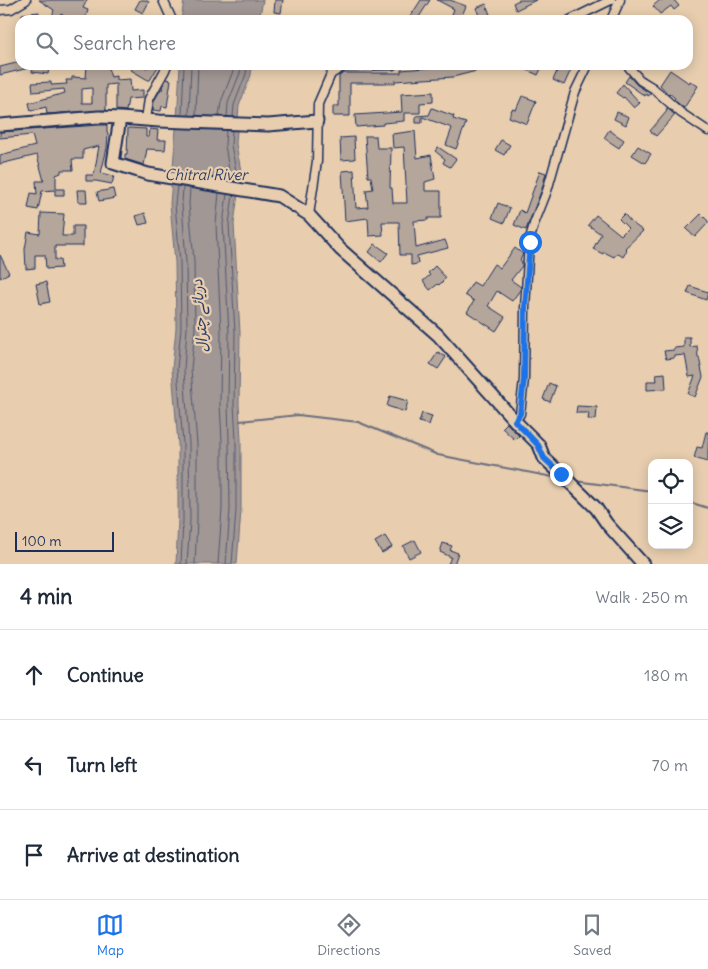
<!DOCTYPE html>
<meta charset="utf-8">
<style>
body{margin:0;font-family:Delius,"Playpen Sans Arabic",sans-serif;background:#f6f6f7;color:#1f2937}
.controls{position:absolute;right:15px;bottom:15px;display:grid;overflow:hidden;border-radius:10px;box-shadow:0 2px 12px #0003}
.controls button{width:45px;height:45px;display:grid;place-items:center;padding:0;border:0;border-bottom:1px solid #e0e1e3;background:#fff;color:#1f2937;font:25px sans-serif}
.scale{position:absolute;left:15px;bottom:12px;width:99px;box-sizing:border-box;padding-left:5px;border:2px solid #1b2f5e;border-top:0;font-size:14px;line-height:18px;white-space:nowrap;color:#1b2f5e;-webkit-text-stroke:4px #e8ceaf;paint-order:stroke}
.stop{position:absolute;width:15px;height:15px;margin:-11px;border:4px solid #1a73e8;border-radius:50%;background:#fff}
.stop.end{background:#1a73e8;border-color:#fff;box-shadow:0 1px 5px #0008}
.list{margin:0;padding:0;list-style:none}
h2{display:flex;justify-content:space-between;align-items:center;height:65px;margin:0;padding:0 20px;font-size:21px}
h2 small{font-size:16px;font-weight:400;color:#747a83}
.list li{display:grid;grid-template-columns:32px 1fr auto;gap:15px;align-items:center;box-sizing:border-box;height:90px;padding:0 20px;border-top:1px solid #e0e1e3}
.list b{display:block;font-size:19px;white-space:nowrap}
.list em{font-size:16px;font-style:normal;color:#747a83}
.icon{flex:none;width:28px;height:28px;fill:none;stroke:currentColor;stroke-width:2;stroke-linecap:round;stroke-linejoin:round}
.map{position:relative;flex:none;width:708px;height:564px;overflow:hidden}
.search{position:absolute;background:#fff;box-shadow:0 2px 12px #0003;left:15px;right:15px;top:15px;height:55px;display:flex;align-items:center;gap:12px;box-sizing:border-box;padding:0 18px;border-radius:15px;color:#747a83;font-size:19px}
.sheet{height:335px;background:#fff}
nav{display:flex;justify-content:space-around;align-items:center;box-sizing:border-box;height:70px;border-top:1px solid #e0e1e3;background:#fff;font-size:14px;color:#747a83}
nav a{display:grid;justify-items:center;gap:2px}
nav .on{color:#1a73e8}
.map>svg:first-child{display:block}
.water{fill:#a19794;stroke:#6b6d7e}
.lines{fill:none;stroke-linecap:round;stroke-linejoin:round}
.shore{stroke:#515974;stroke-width:1}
.stream{stroke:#6b6d7e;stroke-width:2}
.building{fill:#b5a69b;stroke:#1b2f5e;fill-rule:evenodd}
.street-casing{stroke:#1b2f5e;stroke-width:11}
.secondary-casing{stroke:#1b2f5e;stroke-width:15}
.street{stroke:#e8ceaf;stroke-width:8}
.secondary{stroke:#e8ceaf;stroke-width:11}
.route{stroke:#1a73e8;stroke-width:6}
.labels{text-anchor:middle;stroke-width:4.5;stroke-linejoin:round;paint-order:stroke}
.water-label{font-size:15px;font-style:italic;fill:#2f3f66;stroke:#e8ceaf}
</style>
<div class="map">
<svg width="708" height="564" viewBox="0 0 708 564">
<rect width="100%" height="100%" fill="#e8ceaf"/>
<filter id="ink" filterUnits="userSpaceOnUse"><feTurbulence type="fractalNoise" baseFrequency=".02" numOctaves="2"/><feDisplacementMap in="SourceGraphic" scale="10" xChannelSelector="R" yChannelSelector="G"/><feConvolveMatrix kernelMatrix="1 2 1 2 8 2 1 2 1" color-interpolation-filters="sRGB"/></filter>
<g filter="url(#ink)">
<!-- water -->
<path class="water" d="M184,0H263L259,20H181Z
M180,65H252L251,75L239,106L236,144L241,171L234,224L240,333L239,404L241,440V510L237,564H176L178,520V444L172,369L176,328L175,262L170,204L178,104Z"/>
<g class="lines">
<!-- shore -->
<path class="shore" d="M182,115L184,65
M189,115L191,65
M196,115L198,65
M219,116L221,102L233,71V65
M227,117L228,103L240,73L241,65
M233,117L234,105L246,74L247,65
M226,130L225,145L229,171L228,181
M232,131L231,145L236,171L234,182
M177,186L175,204L180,262L181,328L177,369L183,444V520L181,564
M183,187L182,204L186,262L187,328L184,369L189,444L190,520L187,564
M190,188L189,204L194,261L195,328L191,369L197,444V520L195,564
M218,564L222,509V440L220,404L221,333L216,224L219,193
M226,564L230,509L229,440L228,404L229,333L223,224L227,194
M232,564L236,510V440L234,404L235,333L229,224L233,195"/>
<!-- stream -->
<path class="stream" d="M240,421L298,415L358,422L438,455L558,478
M575,481L652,491
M689,502L708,508"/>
</g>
<!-- building -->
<path class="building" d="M39,0H87L83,8L88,10L85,20H70L61,14L59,20H51L54,10Z
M140,0H145L149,2L143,13L135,9Z
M275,0H283L281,13L274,12Z
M421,0H430L417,20H408Z
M437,0H450L466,6L460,20H450L454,9Z
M519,0H536L516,10L513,3Z
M660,0H674L679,6L674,10L671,6L660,14L653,6Z
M486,4L492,20H481L476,8Z
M39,12L38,20H22V14Z
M20,62V65H32L33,67L0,75V67Z
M33,65L49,67L48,74L32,72Z
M87,65H107L111,77L116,76V80L130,79L131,91L143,90V98L128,99L126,111L116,110V84L106,85V110L47,114L46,107L31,111L29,103L65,93L64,89L33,92L32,83L51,82V85L67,84L66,80H72V77L86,78ZM92,88V103H82V89Z
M134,65H141L147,68L149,65H159L150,80H148L131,70Z
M460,65H491L492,67L453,77L395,81V83H350V116H333V106H339V76L344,73H401V70Z
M516,65H543L538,75Z
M560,65H573L564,85L553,80Z
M670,70L689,83L690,81L698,86L684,108L674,100L675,98L669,93L668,94L660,85Z
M629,76L637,85L651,94L648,96L647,94L645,96L625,82Z
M166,79L171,80L167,107L162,106L161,111L153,110L154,101L161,89H163L162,88Z
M623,84L640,103L634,108L624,97L623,98L616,93Z
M433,92V102L420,103V113H404V121L383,123V125L356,127L355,115L402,112L401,94Z
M522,96L536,101L527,124L509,117L512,109L516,110Z
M432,108L454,116L453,119L466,123L456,149L446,145L452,128L422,117V123H416V116L429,115Z
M667,108L675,115L656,136L650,131L667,111L666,110Z
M617,112L629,117L626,125L614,119Z
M99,125H107V133H108L107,148L101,173L114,176L112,184L96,181H86V175H94L99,146L83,150V159H72L73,170H61V173L56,175V189H64V195H55V190L42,191L38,210L28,208L31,193L37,194L36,181H44L37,155L0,164V155L35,146L32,135L0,138V132Z
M128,128L146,129V137H149L150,129L158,130L157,140H166L165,150L147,149L144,165L125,159V154H127Z
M609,130L624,140L619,148L604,138Z
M415,131L417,158L431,155L435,179L425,182V191H441V218H428V220L414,221L416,248L445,240L448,248L417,256L418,264L411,265V255H400L399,222H382L383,235L369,236L368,218L345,221L342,171L354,170L356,208L368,207L366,190L373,189L371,177H368L365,136H376L377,148H391L390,188H392L393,203H407L404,147L393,148L392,134Z
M354,137L355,159L341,160L340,138Z
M501,140L510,145L504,155L495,150Z
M638,146L651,154L645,163L632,155Z
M438,147L456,159L450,167L443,163L445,159L435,151Z
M540,171L546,173L542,189L526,230L514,225L520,210L525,213Z
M113,189L115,198L99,201L97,192Z
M77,190H86L87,202H78Z
M498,203L510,208L504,223L492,218Z
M41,213L64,214L62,236H73V226H83V246H55V260H60L61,268L46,269L45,255H35V268L26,269L25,249L28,232L40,234Z
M145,213L148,223L139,225L136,216Z
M624,214L632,223L643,231L625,248L627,250L623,257L617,253L614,257L604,252L603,254L593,249L601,234L588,225L596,215L621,235L628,228L619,219Z
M701,214L708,221V223L695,237L686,229Z
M375,244L388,253L381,262L369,252Z
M515,248L523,254L520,260L522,262V266L511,280L521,287L520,290L512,301L497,291L488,306L505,317L496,331L467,312L474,301L465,295L473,282L480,286L494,264L500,268Z
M0,255L9,273L0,278Z
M435,266L446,278L439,285L438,284L430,290L423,281L430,275L428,273Z
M46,282L50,302L40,304L36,284Z
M690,286L708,292L706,300L687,293Z
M684,337H690V347L697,346L698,357H699L703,377L695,397L688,394L695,376L689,377L685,355L674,356V358L666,359L664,351L674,350V348L684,347Z
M438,352L446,357L438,369L430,364Z
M665,373L666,389L647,390V381H657L656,374Z
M549,383L556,386L550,402L543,399Z
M390,396L408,401L405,412L387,406Z
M577,406L597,407L596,420L588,419L589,413H576Z
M422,413L432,416L429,425L419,422Z
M507,423L519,436L515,440L502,428Z
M706,432H708V462L694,458L697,447L702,448Z
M385,536L392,547L382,553L375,542Z
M415,540L421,552L409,558L403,546Z
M443,543L452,546L450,550L458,553L454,564H448L451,557L440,552Z"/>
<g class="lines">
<!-- street casing -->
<g class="street-casing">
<path id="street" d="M163,0L172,20
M0,10L11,9L26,0
M570,20L611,0
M611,20L620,0
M627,65L640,80L653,88L681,113L708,131
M146,119L149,99L165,70L167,65
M309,215L317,161L318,104L331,74L344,66L393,65
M515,421L520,414L524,379L525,308L529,242L534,224L547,191L575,92L588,65"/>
</g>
<!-- secondary casing -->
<g class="secondary-casing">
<path id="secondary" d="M120,118L159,121L268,125L317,121
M0,125L99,117L120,118L113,163L148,174L279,196L309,215L340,249L438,335L515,421L539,445L544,458L561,474L596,508L607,524L643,564"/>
</g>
<!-- street -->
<use href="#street" class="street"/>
<!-- secondary -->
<use href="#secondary" class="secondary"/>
</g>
</g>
<g class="lines" filter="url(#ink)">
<!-- route -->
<path class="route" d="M530,242L525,308L524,379L520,414L515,421L538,445L544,458L561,474"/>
</g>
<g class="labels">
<!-- water labels -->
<g class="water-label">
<text x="206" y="180">Chitral River</text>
<text transform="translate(200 316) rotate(-95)" y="5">دریائے چترال</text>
</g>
</g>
</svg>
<div class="controls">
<button><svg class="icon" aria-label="locate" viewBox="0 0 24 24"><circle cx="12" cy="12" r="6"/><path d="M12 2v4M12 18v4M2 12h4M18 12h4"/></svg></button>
<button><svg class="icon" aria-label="layers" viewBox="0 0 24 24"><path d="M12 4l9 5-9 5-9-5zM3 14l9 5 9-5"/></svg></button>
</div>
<div class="scale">100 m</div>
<div class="stop" style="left:530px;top:242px"></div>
<div class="stop end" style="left:561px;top:474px"></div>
<div class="search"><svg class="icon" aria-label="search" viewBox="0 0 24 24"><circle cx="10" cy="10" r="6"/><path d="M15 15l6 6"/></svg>Search here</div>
</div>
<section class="sheet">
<h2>4 min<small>Walk · 250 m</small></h2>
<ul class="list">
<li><svg class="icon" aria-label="ahead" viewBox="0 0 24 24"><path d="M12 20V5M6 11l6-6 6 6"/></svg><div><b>Continue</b></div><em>180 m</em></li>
<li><svg class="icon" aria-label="left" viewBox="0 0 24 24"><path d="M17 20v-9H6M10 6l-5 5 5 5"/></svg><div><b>Turn left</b></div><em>70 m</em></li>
<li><svg class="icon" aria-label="arrive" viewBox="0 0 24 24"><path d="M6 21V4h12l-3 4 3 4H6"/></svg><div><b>Arrive at destination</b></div></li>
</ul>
</section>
<nav>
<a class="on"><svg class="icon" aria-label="map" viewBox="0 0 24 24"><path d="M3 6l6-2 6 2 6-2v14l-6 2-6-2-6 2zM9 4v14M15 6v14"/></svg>Map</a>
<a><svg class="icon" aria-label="directions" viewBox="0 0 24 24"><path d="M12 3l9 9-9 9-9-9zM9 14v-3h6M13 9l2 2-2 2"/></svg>Directions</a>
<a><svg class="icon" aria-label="saved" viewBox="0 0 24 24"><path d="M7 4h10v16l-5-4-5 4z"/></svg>Saved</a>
</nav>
